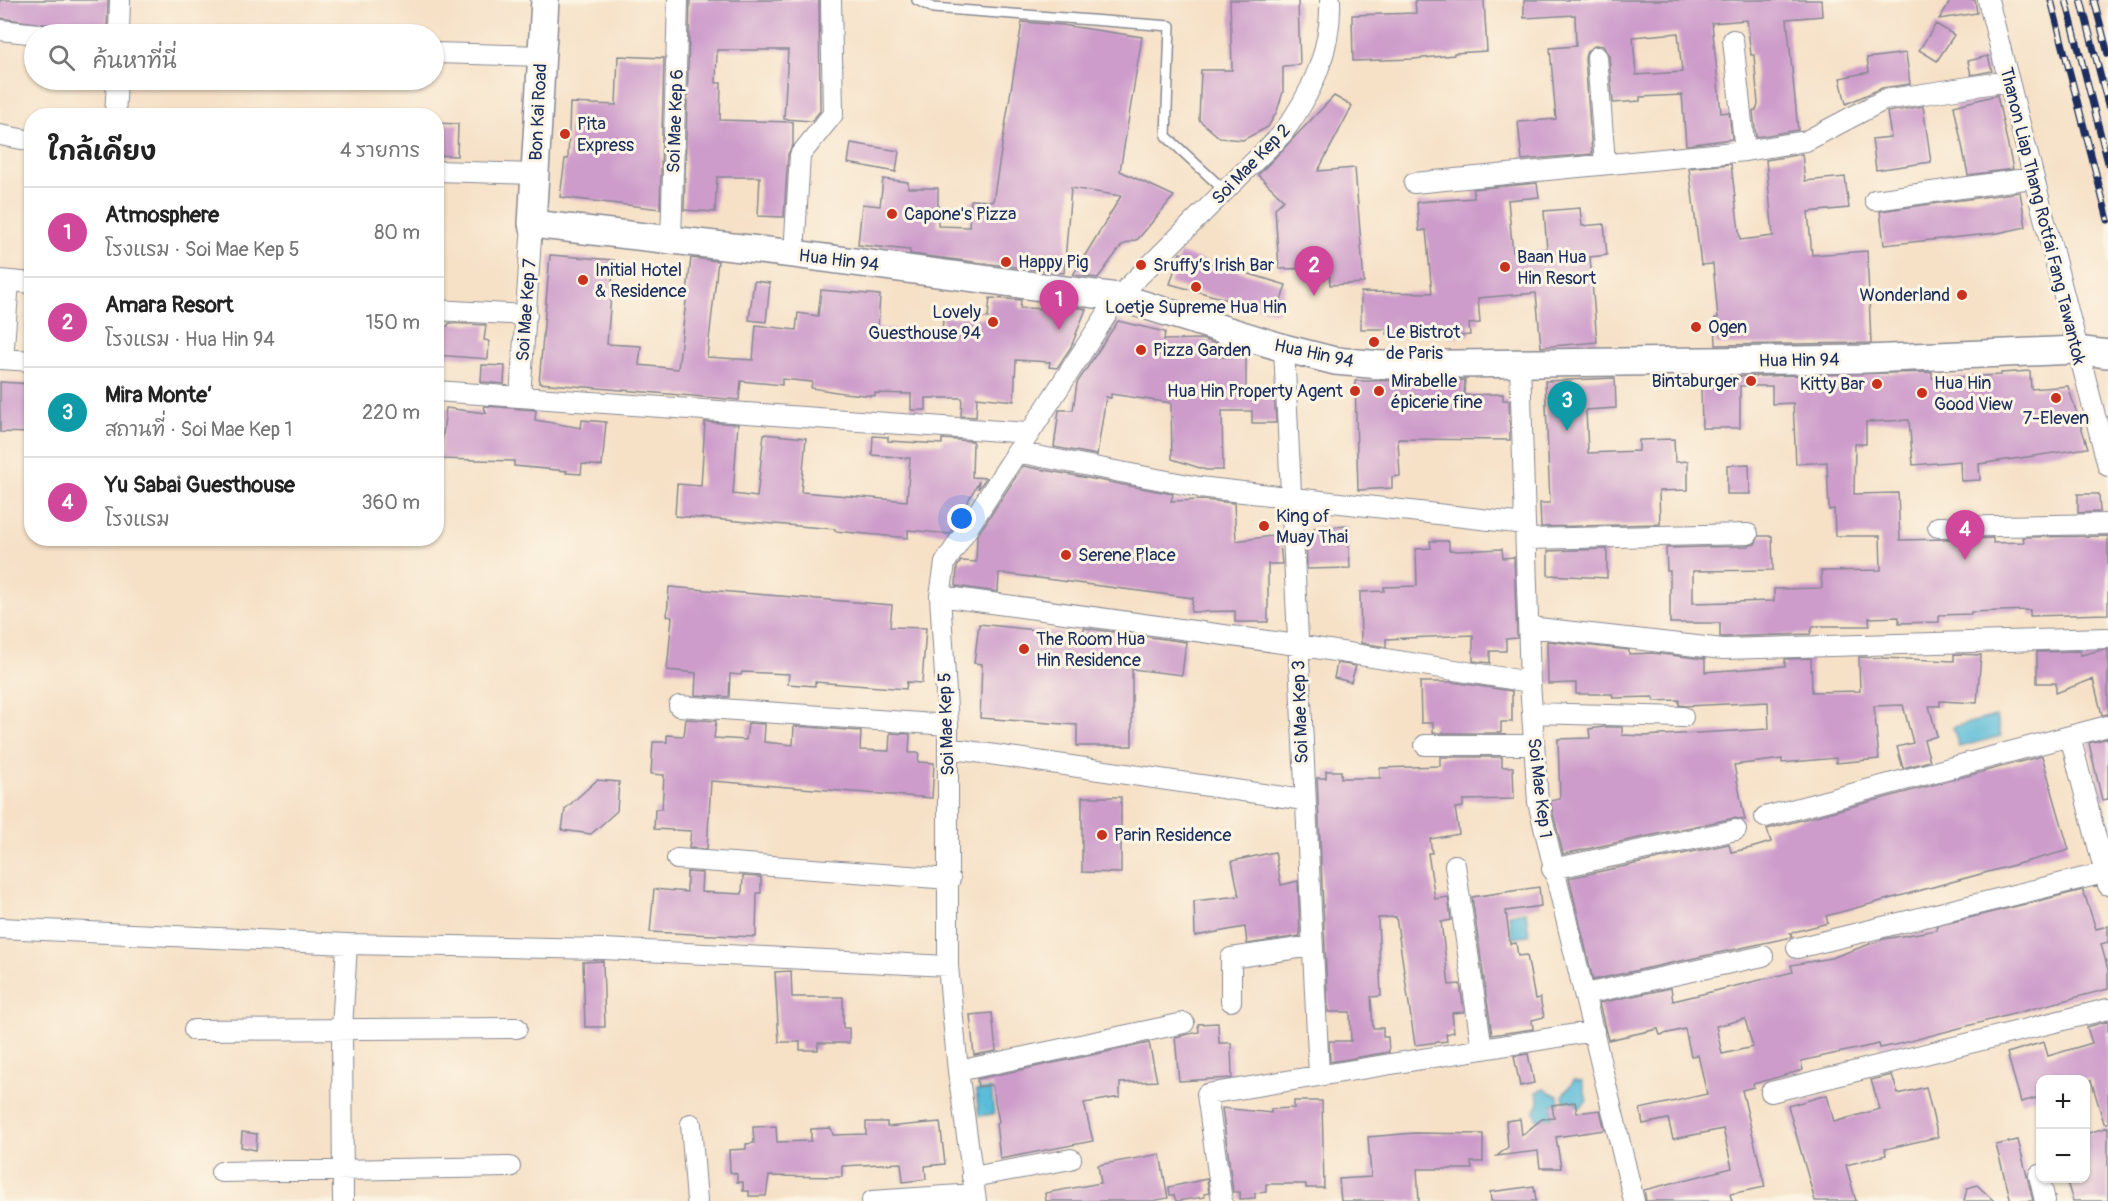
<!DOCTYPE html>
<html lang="th">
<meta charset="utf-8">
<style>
body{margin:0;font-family:Pangolin,"Playpen Sans Thai",sans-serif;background:#f2f2f2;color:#222}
.controls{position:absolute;right:18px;bottom:18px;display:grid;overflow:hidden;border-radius:12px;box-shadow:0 2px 4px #0004}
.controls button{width:54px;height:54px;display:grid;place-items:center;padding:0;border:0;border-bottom:2px solid #e0e0e0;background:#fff;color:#222;font:30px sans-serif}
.you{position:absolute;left:962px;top:519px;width:21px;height:21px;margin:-15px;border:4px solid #fff;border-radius:50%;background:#1a73e8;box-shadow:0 0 0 9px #1a73e833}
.badge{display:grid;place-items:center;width:39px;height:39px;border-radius:50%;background:#c8321e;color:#fff;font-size:20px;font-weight:700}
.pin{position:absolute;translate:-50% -50px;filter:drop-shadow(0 2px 3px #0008)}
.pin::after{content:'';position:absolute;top:32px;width:21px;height:18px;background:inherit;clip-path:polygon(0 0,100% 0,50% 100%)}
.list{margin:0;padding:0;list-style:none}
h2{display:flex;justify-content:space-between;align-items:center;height:78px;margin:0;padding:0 24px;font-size:26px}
h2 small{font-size:20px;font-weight:400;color:#767676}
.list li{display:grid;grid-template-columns:39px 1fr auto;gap:18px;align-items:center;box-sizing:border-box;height:90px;padding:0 24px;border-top:2px solid #e0e0e0}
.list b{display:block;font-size:22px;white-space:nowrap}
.list p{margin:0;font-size:20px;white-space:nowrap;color:#767676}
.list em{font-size:20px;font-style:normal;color:#767676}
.icon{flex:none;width:33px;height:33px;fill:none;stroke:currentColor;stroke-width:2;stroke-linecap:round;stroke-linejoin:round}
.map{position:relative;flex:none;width:2108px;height:1201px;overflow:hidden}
.search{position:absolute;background:#fff;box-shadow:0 2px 4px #0004;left:24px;top:24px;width:420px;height:66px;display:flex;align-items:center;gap:15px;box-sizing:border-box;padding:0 21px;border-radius:33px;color:#767676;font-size:22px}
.panel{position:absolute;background:#fff;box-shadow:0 2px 4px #0004;left:24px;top:108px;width:420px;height:438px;border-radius:24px}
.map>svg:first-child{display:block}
.water{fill:#5abcd8;stroke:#3a769b;stroke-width:1.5}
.building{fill:#cd9ccb;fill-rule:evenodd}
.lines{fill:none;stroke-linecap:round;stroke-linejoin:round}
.lane-casing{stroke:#888892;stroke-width:12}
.street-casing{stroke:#888892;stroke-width:22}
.secondary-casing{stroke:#888892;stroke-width:30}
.lane{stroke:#fff;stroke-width:9}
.street{stroke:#fff;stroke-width:20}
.secondary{stroke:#fff;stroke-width:27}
.rail-casing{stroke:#1b2f5e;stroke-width:7}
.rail{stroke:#fcf5e5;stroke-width:4.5;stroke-dasharray:14;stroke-linecap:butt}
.poi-dot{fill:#c8321e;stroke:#fcf5e5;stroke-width:2}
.labels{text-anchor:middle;stroke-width:6;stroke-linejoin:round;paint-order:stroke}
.street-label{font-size:18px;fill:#1b2f5e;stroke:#fcf5e5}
.poi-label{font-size:18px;fill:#1b2f5e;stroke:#fcf5e5;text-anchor:start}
</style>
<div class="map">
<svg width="2108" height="1201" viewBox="0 0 2108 1201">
<rect width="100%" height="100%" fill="#fcf5e5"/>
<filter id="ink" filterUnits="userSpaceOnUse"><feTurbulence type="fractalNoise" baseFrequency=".0167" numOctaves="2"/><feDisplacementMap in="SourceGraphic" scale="12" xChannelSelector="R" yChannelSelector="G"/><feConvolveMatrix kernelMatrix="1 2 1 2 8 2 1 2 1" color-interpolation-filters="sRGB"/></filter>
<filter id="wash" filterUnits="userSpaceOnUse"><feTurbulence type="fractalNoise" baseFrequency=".008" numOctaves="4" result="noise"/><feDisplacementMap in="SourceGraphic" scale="24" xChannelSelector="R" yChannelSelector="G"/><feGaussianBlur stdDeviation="1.35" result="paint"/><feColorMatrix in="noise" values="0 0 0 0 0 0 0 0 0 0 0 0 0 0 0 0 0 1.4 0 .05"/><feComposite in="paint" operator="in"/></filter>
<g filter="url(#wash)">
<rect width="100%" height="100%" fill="#f6e1c7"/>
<!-- water -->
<path class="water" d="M1996,716L2001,736L1959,747L1953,727Z
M1526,912L1529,935L1512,938L1509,914Z
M1574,1080L1582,1081L1587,1101L1580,1107L1577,1106L1575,1101H1564L1563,1095Z
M991,1089L994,1114L979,1116L976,1091Z
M1544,1089L1558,1096L1559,1103L1552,1104L1553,1117L1537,1120L1534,1112L1539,1102L1536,1092Z"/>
<g id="blocks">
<!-- building -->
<path class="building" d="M0,0H108L107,33L0,18Z
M690,0H819L820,111L812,121L784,119L788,50H717L716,83H721L720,120L793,122V145L788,154L784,217L758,216L760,177H717L715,212L684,210Z
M1230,0H1298L1300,65L1283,66V92L1277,111L1268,127L1243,140L1220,138L1199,120L1201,70H1232Z
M1415,0H1484L1487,51L1454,53V55L1413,59L1353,61L1352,15L1416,13Z
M1524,0H1821L1822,16L1787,19L1798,130L1756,137L1753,111L1756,110L1758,105L1754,55H1751L1747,20L1712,23L1721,113L1729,112L1732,139L1686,145L1682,95L1640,97V101L1613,103L1609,56L1603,46L1596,45L1587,51L1585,58L1592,154L1522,160L1518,122L1556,119L1550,48L1576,46L1575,15L1524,18ZM1678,33L1682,72L1636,75L1633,37Z
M1951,0H1975L1977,13L1939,19Z
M1022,22L1062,25L1142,37L1120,171L1174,196L1138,239L1122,245L1098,278L1073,275L1121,196L1071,188L1064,273L910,254V250L858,245L862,204L880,206L883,179L908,182V188H938V226L969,227L971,200L993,201Z
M1936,24L1954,35L1937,61L1919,50Z
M1906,53L1910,84L1882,88L1846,104L1840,78L1869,72L1867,58Z
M618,56L664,58L660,209L560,197L565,159H568L570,103L616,105Z
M1988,56L1992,71L1971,75L1968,61Z
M1997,95L2013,169L1968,175L1954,106Z
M1334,96L1352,106L1318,171L1355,168L1364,283L1330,285L1329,268L1279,269L1275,208L1284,200L1258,175Z
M1923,106L1931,162L1876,170L1872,139L1891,137L1887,112Z
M436,123L458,124L457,156L436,155Z
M851,143L899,151L896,172L848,163Z
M1802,154L1805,181L1845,177L1849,208L1808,212L1812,255L1867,251L1871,343L1716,345L1715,318H1718L1713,264L1701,265L1689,168L1731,164L1740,240L1773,236L1766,160Z
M1537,183L1539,197L1508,200L1513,254L1547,250L1544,211L1580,208L1582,226L1604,224L1607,255L1590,257L1597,342L1541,347L1536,293L1478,298L1480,323L1469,324L1470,335L1448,337L1447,333L1387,334V329H1361V292L1432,293L1426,230L1419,231L1417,202L1474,198L1473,189Z
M2020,192L2026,227L1998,233L1884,245L1880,211Z
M1180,253L1286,285L1277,313L1170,284Z
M550,255L614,260L607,344L641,346L639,365L678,369L691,258L718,261L707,357L753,360L756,325L796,330L798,313L818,316L821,290L880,295L878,328L942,333L943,317L988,318L990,298L1021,300L1020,308L1059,309V305L1086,309L1071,347L1057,368L1049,367L1050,362L1016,360L1014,401L977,397L976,417L961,416L962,398H926V410H911V394L875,393V396L843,393L811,388L812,382L782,379V385L741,381L739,400L539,383Z
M754,281L770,283L766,322L749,320Z
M1118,321L1165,332L1164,340L1201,339L1220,345L1221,357H1246V394H1274L1276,423H1252V411H1222L1223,470H1206L1172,459L1171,403L1111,394V398L1106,397L1097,455L1054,447L1059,410H1073L1077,383Z
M449,323L486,325L484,340L489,341L488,359L436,355V325L448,326Z
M482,365L505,366L504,384L481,382Z
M2030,371L2031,389L2068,386L2088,448L1979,464L1980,480L1961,481L1960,461L1913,465L1909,420L1866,422V444H1855L1854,494L1898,493L1900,540L1993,538V543L2024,542L2023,537L2108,536V614L2030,616V610L1971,612V614L1939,615V622L1899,623V617L1869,618L1870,626H1813L1810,634L1724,637H1720V623H1670V571H1667L1666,548L1748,546L1755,544L1759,536H1772L1773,570L1693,571V603L1774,601V589L1822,588L1821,571L1881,570L1880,536H1835L1834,509L1829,510L1827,462L1796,464L1793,403L1772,404V386H1740V428H1702L1701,387H1723V377L1932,372V378L2001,375V373Z
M1615,378L1616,408L1586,410L1588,453L1639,451V440L1674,439L1675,462L1688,461V490L1659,491L1660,524L1541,527L1540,503H1550L1545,381Z
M1465,380L1464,395L1503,394V400H1509L1510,440L1398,439L1400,476L1392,477V488L1358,490L1355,381Z
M0,382L32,384V433L0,432Z
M484,406L536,410L535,420L581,428L582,420L606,422L602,466L582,464L581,474L566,473L567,471L514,466V461L440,459L446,408L486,413Z
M705,422L738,424L733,494L757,497L764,434L806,438L801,492L907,501L910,458L872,455L873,436L888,437V441L942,444V439L973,441L972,477L986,478L978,489L979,481L950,534L908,530V538L835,531V529L675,516L677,484L701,486Z
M1749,464L1750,494H1727V465Z
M1023,466L1173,494L1171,501L1204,500L1234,503L1236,541L1279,535L1282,564H1268V622H1235V611L1191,612L1193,598L999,573L998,592L956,586L957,567L961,561L976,562L977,536Z
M2078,494H2099L2100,512L2078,513Z
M1348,526L1350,568L1307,569L1306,534H1314V528Z
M1430,541H1449V550L1458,551L1502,549L1503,558L1514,557L1517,638L1506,639V651H1490V663L1473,661V635L1386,639V647L1361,643L1360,592L1384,591V587L1417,586L1416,549L1431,548Z
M1607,549V578L1548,575V551Z
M669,587L892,605L890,627L926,628L922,683L907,682L906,689L815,682V686L788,684L789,674L742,672L741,675L730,674L729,697L695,695L696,673L667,670L672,617L667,616Z
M979,624L1083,635L1084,628L1186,642L1182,675L1132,669V746H1077V725L980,718L982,664L974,663Z
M1547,641L1629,650V654L1652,653L1705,659V672L1785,666V659L1811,658L1812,692L1860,691L1859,657L1954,661V654L1981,655L1977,703L1940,701V706H1929L1937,736L1924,740L1930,761L1903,768L1897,747L1913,743L1903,705L1874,706L1879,759L1836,763V758L1782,763V759L1734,765L1745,820L1734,818L1563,854L1550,801L1560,799L1558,739L1590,738L1589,729L1604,727H1622V735L1644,736L1769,729L1768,702L1686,706L1679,705V700L1654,701L1653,697L1613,698L1612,694H1576V683L1548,684Z
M2101,650H2108V714L2102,715L2093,679L2056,693V683H2037V652L2080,651L2081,655Z
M1337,663L1356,666L1351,682L1334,678Z
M1420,682H1452L1512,691V722H1501V733H1433V723H1421Z
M686,719L716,721L714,738L746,740L748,723L765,724L764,742L793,745L794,726L861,731L860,750L889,751L890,733L910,734L909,753H919L918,762L934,763L932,798L711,781L707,849L689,848L691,831L654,829L655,809H662L664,775L651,774L653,742H667V735L684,736Z
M2108,738V799L2102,800L2089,743Z
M2042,756L2069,850L1826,916L1828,923L1790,933L1792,937L1593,980L1569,878L1729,844L1731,852L1751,848L1771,842L1767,829Z
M1440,757H1502V767H1513L1514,799L1463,800V807L1455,808L1459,834L1430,839L1432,853H1428L1435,899L1448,897L1451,920L1441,922L1449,985L1460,984L1464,1012L1452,1013L1454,1032L1446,1034L1447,1041L1415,1045L1396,917L1378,918L1381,996L1371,997L1373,1028H1383V1037H1388L1389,1052L1330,1062L1329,1041H1351L1350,1012H1328L1317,778H1326V771H1341V778H1380V768L1440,766Z
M597,780L619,782L617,811L591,834L562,830L565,809Z
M1082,797H1121V873L1082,872Z
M1275,852L1281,885L1298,881L1300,936L1247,944L1245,927L1195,936L1194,901L1239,896L1232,861Z
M687,872L702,873L701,892L742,894L743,876L761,877V893H757L756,937L650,932L654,889L687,892Z
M1539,887L1541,906L1506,911L1510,944L1516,943L1518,956L1527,955L1535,999L1540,998L1544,1017L1532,1020L1533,1029L1492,1035L1472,897Z
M2083,890L2096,929L2108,926V942L2101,944L2108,970V989L1895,1045L1880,1048L1879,1044L1801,1061L1803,1070L1753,1084L1754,1087L1742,1090L1765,1187L1730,1194L1732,1201H1646L1644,1190L1732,1168L1723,1129L1673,1139L1668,1119L1643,1124L1640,1109L1707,1094L1698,1055L1691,1056L1685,1029L1660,1035L1658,1029L1608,1040L1599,1003L1671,988L1673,1001L1793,972L1791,965L1831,958L1884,939L1937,930L1936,926ZM1745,1019L1753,1047L1722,1054L1716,1026Z
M603,961L605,1027H585L583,962Z
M791,971L792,997H843V1028H849V1043H818V1050H800V1042H779L775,972Z
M992,1013L996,1051L974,1055L970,1015Z
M2108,1021V1123H2104L2091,1080H2040V1097L2021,1102L2007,1053L2044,1042L2048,1056L2092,1043L2087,1027Z
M1218,1023L1219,1043H1231L1232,1078L1179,1081L1175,1037L1199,1032L1198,1024Z
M1149,1043L1157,1081L1120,1083V1097L1084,1103L1093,1141L1000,1159L996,1123L999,1122L992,1085L978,1087L977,1079Z
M1528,1054L1534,1083L1520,1086L1514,1056Z
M1892,1075L1898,1094L1926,1087L1938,1137L1885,1149L1886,1155L1846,1165L1856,1201H1815L1788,1106L1827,1095L1834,1122L1880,1109L1871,1080Z
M1294,1101H1322L1324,1188H1306V1184H1266V1192L1255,1193V1198L1240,1199V1192H1233L1222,1108L1271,1113V1109L1294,1108Z
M1575,1102L1577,1113L1600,1110L1605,1130L1556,1137L1561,1168H1540L1538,1151L1497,1156L1508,1147L1506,1121L1520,1119L1522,1135L1542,1119L1554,1118L1552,1105Z
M866,1122H887V1127L940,1122L945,1164L925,1166L926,1179L903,1182L901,1163L842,1166V1177L769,1176L766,1196H749V1191H743V1182H737V1174L730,1172L729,1150L746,1149V1144L754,1143L753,1127L776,1126L777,1142L811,1141V1129L831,1128L833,1135L866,1134Z
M2108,1127V1201H2073L2066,1179H2085V1134Z
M242,1132L257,1134L256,1150L241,1147Z
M1414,1133L1483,1134V1162H1471L1472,1169H1417L1419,1201H1341L1339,1179L1371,1177L1368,1137Z
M2018,1140L2027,1176L2033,1201H2011L1996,1145Z
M1160,1154L1168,1198L1152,1201H1046L1045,1193L1101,1183L1098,1165Z
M1207,1179L1209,1193L1204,1194L1205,1197L1176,1201L1174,1195H1170L1169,1187Z
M1977,1185L1994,1201H1964L1967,1188Z
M1534,1186L1536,1201H1491L1490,1192Z"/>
</g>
</g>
<g filter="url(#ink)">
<use href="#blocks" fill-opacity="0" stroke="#888892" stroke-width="1.5"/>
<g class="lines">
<!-- lane casing -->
<g class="lane-casing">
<path id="lane" d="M917,0L933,8L1170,26L1166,136L1225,191"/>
</g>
<!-- street casing -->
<g class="street-casing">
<path id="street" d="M1988,0L2108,466
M0,30L38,34
M119,34L120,0
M1733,40L1745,151
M434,53L542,56
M1597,57L1605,163
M115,116L117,80
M0,135L32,141
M436,171L535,174
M1414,183L1745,151L1806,141L1884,100L2008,81
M1875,200L2032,178
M671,241L678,0
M794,254L800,155L833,114L831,0
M0,280L32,283
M436,310L527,315
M1284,348L1319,1075
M0,359L32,361
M3,359L9,281
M1520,364L1530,682L1538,802L1634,1201
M436,391L1028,433
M520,397L532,224
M1016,452L1199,487L1525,524
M1938,527L2108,524
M1527,539L1748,534
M940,596L1297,645L1530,682
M1529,627L1723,649L2108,638
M679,706L948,725
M1532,713L1683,717
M2070,736L2108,726
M1425,745H1533
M948,748L1304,800
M1765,817L2070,736L2108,885
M677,859L950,879
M1455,865L1482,1049
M1552,869L1736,830
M0,928L347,944L604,949L948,966
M1797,948L2108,872
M1585,994L1763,956
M1231,1001V958L1312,946
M194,1030L517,1028
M958,1071L1184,1023
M1771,1092L2108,1009
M691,1124L697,1201
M221,1172L510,1167
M2039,1175L2045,1201
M972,1177L1071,1159
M343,1201L342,1029L347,944
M872,1201L975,1194
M976,1201L958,1071L948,966V725L940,596L945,563L1118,297L1282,134C1311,96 1332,49 1330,0
M1222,1201L1207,1094L1594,1031"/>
</g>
<!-- secondary casing -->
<g class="secondary-casing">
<path id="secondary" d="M545,0L532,224L794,254L1118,297L1284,348L1335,361L1381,365L1866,359L2076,350L2108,354"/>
</g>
<!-- lane -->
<use href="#lane" class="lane"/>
<!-- street -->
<use href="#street" class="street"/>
<!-- secondary -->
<use href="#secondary" class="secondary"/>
<!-- rail casing -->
<g class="rail-casing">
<path id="rail" d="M2051,0L2108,220
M2066,0L2108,163
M2081,0L2108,105
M2094,0L2108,54"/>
</g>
<!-- rail -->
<use href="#rail" class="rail"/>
</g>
</g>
<!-- markers -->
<g class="poi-dot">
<circle cx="565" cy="134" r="6"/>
<circle cx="892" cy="214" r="6"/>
<circle cx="1006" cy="262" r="6"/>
<circle cx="1141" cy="265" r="6"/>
<circle cx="1505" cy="267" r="6"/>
<circle cx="583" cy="280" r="6"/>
<circle cx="1196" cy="287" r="6"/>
<circle cx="1962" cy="295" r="6"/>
<circle cx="993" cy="322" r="6"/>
<circle cx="1696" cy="327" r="6"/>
<circle cx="1374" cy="342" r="6"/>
<circle cx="1141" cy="350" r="6"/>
<circle cx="1751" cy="381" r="6"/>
<circle cx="1877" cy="384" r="6"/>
<circle cx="1355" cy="391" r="6"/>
<circle cx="1379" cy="391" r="6"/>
<circle cx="1922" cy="393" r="6"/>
<circle cx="2056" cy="398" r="6"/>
<circle cx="1264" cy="526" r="6"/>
<circle cx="1066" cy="555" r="6"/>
<circle cx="1024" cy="649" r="6"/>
<circle cx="1102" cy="835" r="6"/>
</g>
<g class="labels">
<!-- street labels -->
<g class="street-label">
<text transform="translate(538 112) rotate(-87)" y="6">Bon Kai Road</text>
<text transform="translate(675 121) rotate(-88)" y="6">Soi Mae Kep 6</text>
<text transform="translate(1251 164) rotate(-46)" y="6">Soi Mae Kep 2</text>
<text transform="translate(2043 216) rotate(76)" y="6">Thanon Liap Thang Rotfai Fang Tawantok</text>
<text transform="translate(839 260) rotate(7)" y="6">Hua Hin 94</text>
<text transform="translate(526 310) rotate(-86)" y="6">Soi Mae Kep 7</text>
<text transform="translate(1314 353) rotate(12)" y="6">Hua Hin 94</text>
<text transform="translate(1799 360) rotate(-1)" y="6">Hua Hin 94</text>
<text transform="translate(1300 712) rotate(-92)" y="6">Soi Mae Kep 3</text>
<text transform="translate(946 724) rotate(-92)" y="6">Soi Mae Kep 5</text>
<text transform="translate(1540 788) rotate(83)" y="6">Soi Mae Kep 1</text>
</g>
<!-- poi labels -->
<g class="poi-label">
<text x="577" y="130">Pita<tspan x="577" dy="21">Express</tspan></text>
<text x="904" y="220">Capone's Pizza</text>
<text x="1517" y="263">Baan Hua<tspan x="1517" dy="21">Hin Resort</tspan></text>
<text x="1018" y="268">Happy Pig</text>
<text x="1153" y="271">Sruffy’s Irish Bar</text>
<text x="595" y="276">Initial Hotel<tspan x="595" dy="21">&amp; Residence</tspan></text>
<text x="1950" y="301" text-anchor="end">Wonderland</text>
<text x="1196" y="313" text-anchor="middle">Loetje Supreme Hua Hin</text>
<text x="981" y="318" text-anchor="end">Lovely<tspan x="981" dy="21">Guesthouse 94</tspan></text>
<text x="1708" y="333">Ogen</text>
<text x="1386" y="338">Le Bistrot<tspan x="1386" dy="21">de Paris</tspan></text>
<text x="1153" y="356">Pizza Garden</text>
<text x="1391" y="387">Mirabelle<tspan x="1391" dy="21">épicerie fine</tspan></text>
<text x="1739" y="387" text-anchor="end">Bintaburger</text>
<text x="1934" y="389">Hua Hin<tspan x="1934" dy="21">Good View</tspan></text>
<text x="1865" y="390" text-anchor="end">Kitty Bar</text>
<text x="1343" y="397" text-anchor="end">Hua Hin Property Agent</text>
<text x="2056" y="424" text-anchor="middle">7-Eleven</text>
<text x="1276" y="522">King of<tspan x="1276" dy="21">Muay Thai</tspan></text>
<text x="1078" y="561">Serene Place</text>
<text x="1036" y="645">The Room Hua<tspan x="1036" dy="21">Hin Residence</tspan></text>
<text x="1114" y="841">Parin Residence</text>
</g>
</g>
</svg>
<div class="controls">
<button>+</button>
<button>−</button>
</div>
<div class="you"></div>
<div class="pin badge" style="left:1059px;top:330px;background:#d1479c">1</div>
<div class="pin badge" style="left:1314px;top:296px;background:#d1479c">2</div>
<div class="pin badge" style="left:1567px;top:431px;background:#0f9aa8">3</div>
<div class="pin badge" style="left:1965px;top:560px;background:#d1479c">4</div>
<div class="search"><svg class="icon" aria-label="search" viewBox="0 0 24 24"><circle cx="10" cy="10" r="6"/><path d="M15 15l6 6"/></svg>ค้นหาที่นี่</div>
<section class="panel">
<h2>ใกล้เคียง<small>4 รายการ</small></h2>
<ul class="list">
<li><span class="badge" style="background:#d1479c">1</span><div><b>Atmosphere</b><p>โรงแรม · Soi Mae Kep 5</p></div><em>80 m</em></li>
<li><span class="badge" style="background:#d1479c">2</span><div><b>Amara Resort</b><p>โรงแรม · Hua Hin 94</p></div><em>150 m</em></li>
<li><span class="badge" style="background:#0f9aa8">3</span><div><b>Mira Monte’</b><p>สถานที่ · Soi Mae Kep 1</p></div><em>220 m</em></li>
<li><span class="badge" style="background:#d1479c">4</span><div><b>Yu Sabai Guesthouse</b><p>โรงแรม</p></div><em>360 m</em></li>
</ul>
</section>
</div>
